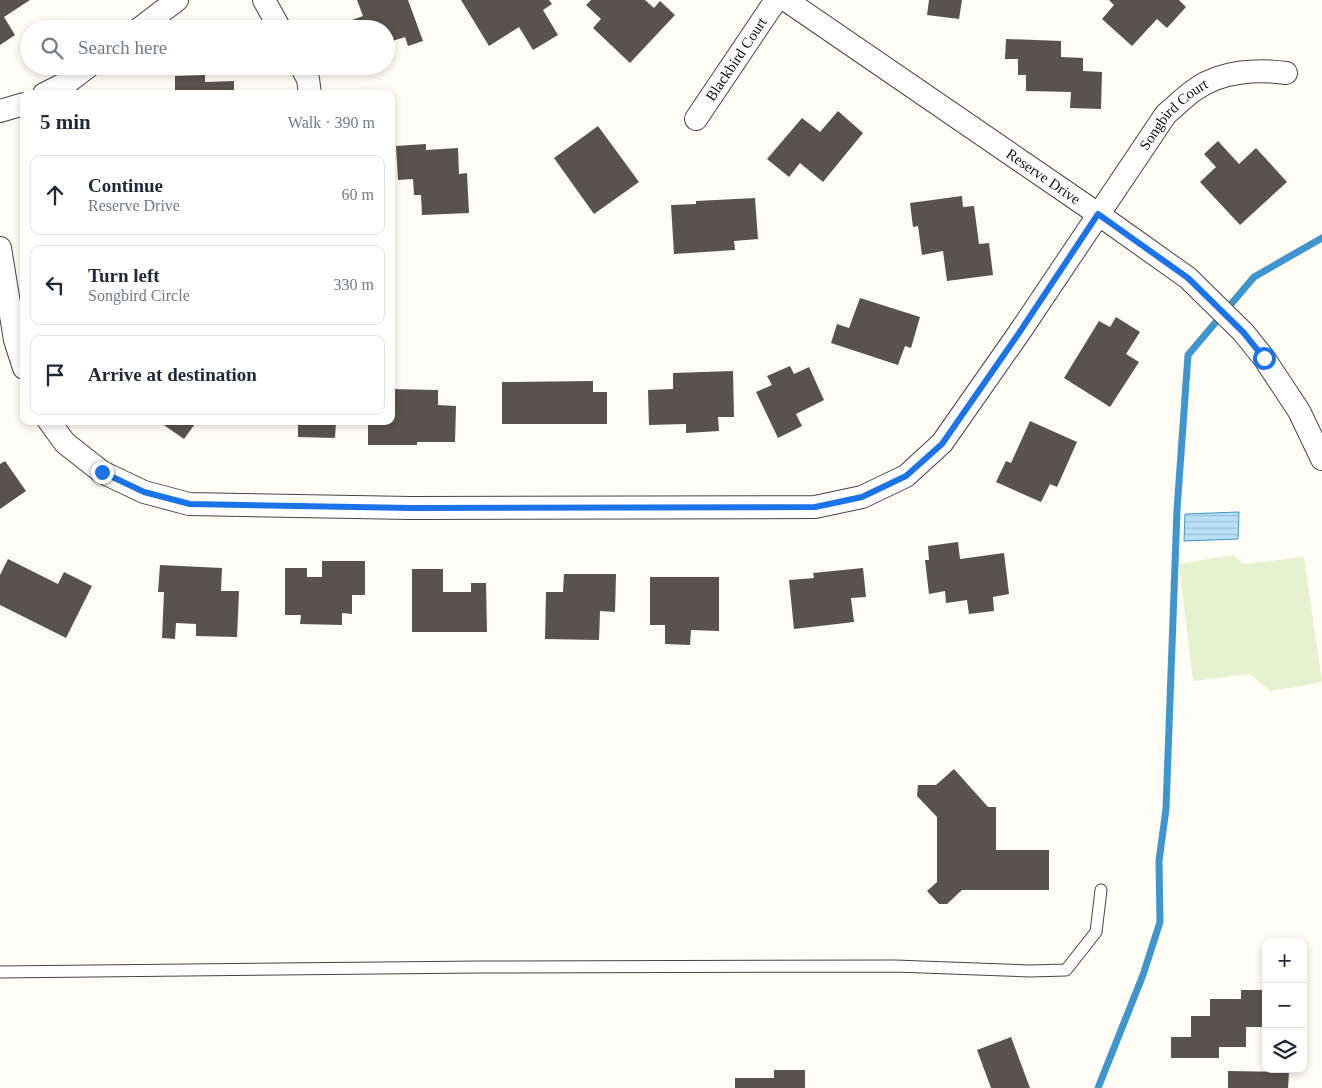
<!DOCTYPE html>
<meta charset="utf-8">
<style>
body{margin:0;font-family:Georgia,serif;background:#f6f6f7;color:#1f2937}
.controls{position:absolute;right:15px;bottom:15px;display:grid;overflow:hidden;border-radius:10px;box-shadow:0 2px 8px #0003}
.controls button{width:45px;height:45px;display:grid;place-items:center;padding:0;border:0;border-bottom:1px solid #e0e1e3;background:#fff;color:#1f2937;font:25px sans-serif}
.stop{position:absolute;width:15px;height:15px;margin:-11px;border:4px solid #1a73e8;border-radius:50%;background:#fff}
.stop.end{background:#1a73e8;border-color:#fff;box-shadow:0 1px 5px #0008}
.list{margin:0;padding:0;list-style:none}
h2{display:flex;justify-content:space-between;align-items:center;height:65px;margin:0;padding:0 20px;font-size:21px}
h2 small{font-size:16px;font-weight:400;color:#747a83}
.list li{display:grid;grid-template-columns:32px 1fr auto;gap:15px;align-items:center;box-sizing:border-box;height:80px;margin:0 10px 10px;padding:0 10px;border:1px solid #e0e1e3;border-radius:10px}
.list b{display:block;font-size:19px;white-space:nowrap}
.list p{margin:0;font-size:16px;white-space:nowrap;color:#747a83}
.list em{font-size:16px;font-style:normal;color:#747a83}
.icon{flex:none;width:28px;height:28px;fill:none;stroke:currentColor;stroke-width:2;stroke-linecap:round;stroke-linejoin:round}
.map{position:relative;flex:none;width:1322px;height:1088px;overflow:hidden}
.search{position:absolute;background:#fff;box-shadow:0 2px 8px #0003;left:20px;top:20px;width:375px;height:55px;display:flex;align-items:center;gap:12px;box-sizing:border-box;padding:0 18px;border-radius:28px;color:#747a83;font-size:19px}
.panel{position:absolute;background:#fff;box-shadow:0 2px 8px #0003;left:20px;top:90px;width:375px;height:335px;border-radius:10px}
.map>svg:first-child{display:block}
.pitch{fill:#e6f2cf}
.water{fill:url(#water-rules);stroke:#3f96cf}
.lines{fill:none;stroke-linecap:round;stroke-linejoin:round}
.stream{stroke:#3f96cf;stroke-width:7}
.building{fill:#5a524d}
.lane-casing{stroke:#444;stroke-width:13}
.street-casing{stroke:#444;stroke-width:24}
.lane{stroke:#fff;stroke-width:11}
.street{stroke:#fff;stroke-width:22}
.route{stroke:#1a73e8;stroke-width:6}
.labels{text-anchor:middle;stroke-width:5;stroke-linejoin:round;paint-order:stroke}
.street-label{font-size:15px;fill:#111;stroke:#fff}
</style>
<div class="map">
<svg width="1322" height="1088" viewBox="0 0 1322 1088">
<defs>
<pattern id="water-rules" width="6" height="5" patternUnits="userSpaceOnUse" patternTransform="scale(1.25)"><rect width="6" height="5" fill="#b9e0f7"/><path d="M0 2.5h6" fill="none" stroke="#9ebfd3"/></pattern>
</defs>
<rect width="100%" height="100%" fill="#fffdf5"/>
<!-- pitch -->
<path class="pitch" d="M1233,555L1244,564L1304,557L1322,682L1270,691L1250,674L1193,681L1179,564Z"/>
<!-- water -->
<path class="water" d="M1239,512L1238,539L1184,541L1185,514Z"/>
<g class="lines">
<!-- stream -->
<path class="stream" d="M1232,303L1254,277L1322,238
M1098,1088L1143,975L1160,922L1159,861L1166,809L1177,510L1188,355L1215,323"/>
</g>
<!-- building -->
<path class="building" d="M0,0H30L4,17L15,35L0,45Z
M357,0H408L423,41L408,46L405,37L386,43V29H356L352,20L363,16Z
M461,0H549L552,4L543,10L558,35L533,50L519,27L489,46Z
M591,0H645L654,8L660,1L675,15L630,63L593,28L601,19L586,5Z
M929,0H962L959,19L927,15Z
M1109,0H1179L1186,7L1167,28L1157,19L1132,46L1102,19L1114,5Z
M1006,39L1061,41V57L1083,58V71L1102,72L1101,109L1070,108L1071,92L1026,91V75H1018V59H1005Z
M205,75V82L234,81V94H175V76Z
M838,111L863,133L823,182L800,163L789,177L767,159L802,118L820,132Z
M598,126L639,182L594,214L554,158Z
M1218,141L1239,164L1256,148L1287,182L1240,225L1200,182L1216,167L1204,154Z
M426,144V150L458,148L459,174L467,173L469,213L422,215L421,195H414L413,179L398,180L396,146Z
M962,196L963,207L974,206L979,244L989,243L993,275L947,281L943,251L922,255L918,226L913,227L910,203Z
M755,198L758,239L734,241L735,250L674,254L671,205L696,204V201Z
M860,298L920,317L911,348L905,346L898,365L831,343L837,324L849,328Z
M1116,317L1140,332L1126,354L1139,362L1110,407L1064,378L1099,321L1110,327Z
M790,366L794,374L809,367L824,400L796,414L802,426L778,438L756,392L772,385L767,376Z
M733,371L734,417H718L719,431L686,433V424L649,425L648,390L673,389V373Z
M593,381V392H607V424H502V382Z
M391,389L438,390V405L456,406L455,442H417V445H368V421H391Z
M158,421H197L184,439Z
M298,421H336L335,438L298,437Z
M1030,421L1077,442L1057,487L1050,484L1041,502L996,482L1006,461L1011,463Z
M5,461L26,491L0,509V464Z
M958,542L960,559L1004,553L1009,594L993,597L994,611L969,614L967,600L946,603L945,591L929,594L925,560H929L928,546Z
M8,559L58,584L64,572L92,586L66,638L0,605V575Z
M322,561H365V595H352V614L342,613V625L300,624L301,615H285V568H307V577H322Z
M160,565L222,568L221,591H239L237,637L196,636V624L176,623L175,639L162,638L164,592H158Z
M863,568L866,597L851,598L854,622L794,629L789,580L814,578L813,573Z
M412,569H443V592H471V583H486L487,632H412Z
M564,574H616L615,612L600,611L599,640L545,639L546,592H563Z
M650,577H719V631L691,630L690,645L665,644V625H650Z
M954,769L988,807H996V850H1049V890H962L947,904H939L927,891L937,882V817L917,796L918,785H936Z
M1241,990H1266V1027H1246V1047H1219V1058H1171V1037H1191V1016H1210V999H1241Z
M1011,1037L1030,1088H991L977,1050Z
M774,1070H805V1088H735V1078H774Z
M1228,1071L1289,1072L1288,1088H1228Z"/>
<g class="lines">
<!-- lane casing -->
<g class="lane-casing">
<path id="lane" d="M0,972L480,967L895,966L1030,971L1066,970L1096,932L1101,890"/>
</g>
<!-- street casing -->
<g class="street-casing">
<g id="street">
<path d="M264,0L280,29"/>
<path id="s1" d="M786,0L1098,214L1188,278L1243,332L1264,358L1299,411L1322,459"/>
<path d="M139,29L177,0"/>
<path d="M301,66L308,79L310,94"/>
<path d="M44,94L68,82L89,66"/>
<path d="M0,111L24,104"/>
<path id="s2" d="M696,119L776,0"/>
<path d="M0,248L15,340L24,368"/>
<path id="s3" d="M49,421L65,443L102,472L144,492L189,504L411,508L815,507L862,497L906,476L942,443L1019,333L1166,114C1176,106 1185,96 1196,89C1221,71 1257,69 1286,73"/>
</g>
</g>
<!-- lane -->
<use href="#lane" class="lane"/>
<!-- street -->
<use href="#street" class="street"/>
</g>
<g class="lines">
<!-- route -->
<path class="route" d="M102,472L144,492L190,504L411,508L815,507L862,497L906,476L942,444L1019,333L1098,214L1188,278L1243,332L1264,358"/>
</g>
<g class="labels">
<!-- street labels -->
<g class="street-label">
<text dy="5" stroke="none"><textPath href="#s2" startOffset="72">Blackbird Court</textPath></text>
<text dy="5" stroke="none"><textPath href="#s3" startOffset="1342">Songbird Court</textPath></text>
<text dy="5" stroke="none"><textPath href="#s1" startOffset="312">Reserve Drive</textPath></text>
</g>
</g>
</svg>
<div class="controls">
<button>+</button>
<button>−</button>
<button><svg class="icon" aria-label="layers" viewBox="0 0 24 24"><path d="M12 4l9 5-9 5-9-5zM3 14l9 5 9-5"/></svg></button>
</div>
<div class="stop" style="left:1264px;top:358px"></div>
<div class="stop end" style="left:102px;top:472px"></div>
<div class="search"><svg class="icon" aria-label="search" viewBox="0 0 24 24"><circle cx="10" cy="10" r="6"/><path d="M15 15l6 6"/></svg>Search here</div>
<section class="panel">
<h2>5 min<small>Walk · 390 m</small></h2>
<ul class="list">
<li><svg class="icon" aria-label="ahead" viewBox="0 0 24 24"><path d="M12 20V5M6 11l6-6 6 6"/></svg><div><b>Continue</b><p>Reserve Drive</p></div><em>60 m</em></li>
<li><svg class="icon" aria-label="left" viewBox="0 0 24 24"><path d="M17 20v-9H6M10 6l-5 5 5 5"/></svg><div><b>Turn left</b><p>Songbird Circle</p></div><em>330 m</em></li>
<li><svg class="icon" aria-label="arrive" viewBox="0 0 24 24"><path d="M6 21V4h12l-3 4 3 4H6"/></svg><div><b>Arrive at destination</b></div></li>
</ul>
</section>
</div>
